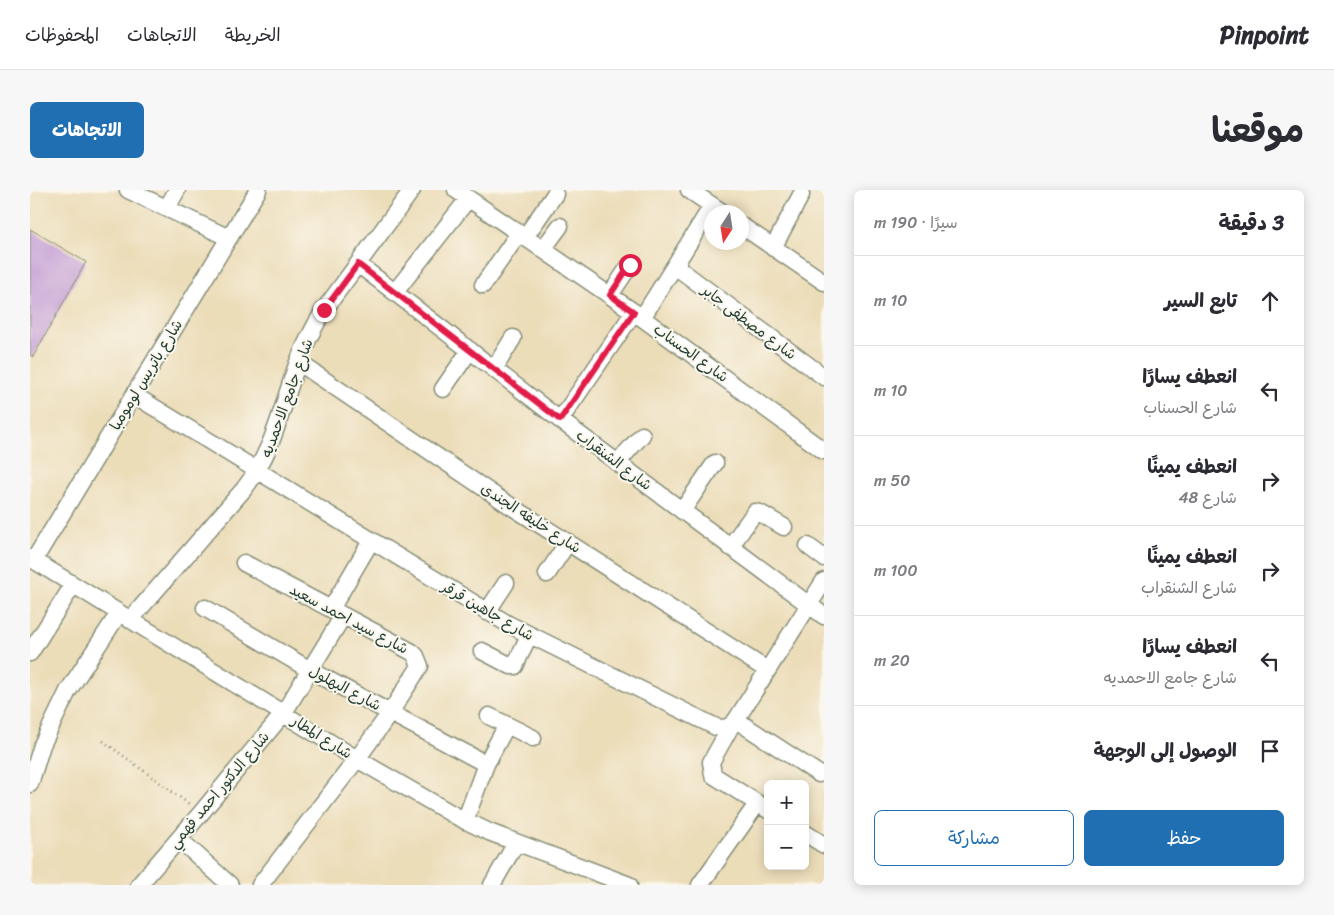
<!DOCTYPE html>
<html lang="ar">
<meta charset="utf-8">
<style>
body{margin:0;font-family:Sriracha,"Playpen Sans Arabic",sans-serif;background:#f7f7f7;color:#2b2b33;direction:rtl}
.controls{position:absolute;right:15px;bottom:15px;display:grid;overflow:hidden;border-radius:8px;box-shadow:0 2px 12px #0003}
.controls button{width:45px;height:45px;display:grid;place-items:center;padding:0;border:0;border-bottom:1px solid #e1e1e2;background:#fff;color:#2b2b33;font:25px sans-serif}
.compass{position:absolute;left:674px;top:15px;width:45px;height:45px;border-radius:50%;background:#fff;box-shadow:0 2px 12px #0003;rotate:192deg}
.stop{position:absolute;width:15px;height:15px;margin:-11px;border:4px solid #e11d48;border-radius:50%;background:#fff}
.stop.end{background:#e11d48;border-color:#fff;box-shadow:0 1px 5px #0008}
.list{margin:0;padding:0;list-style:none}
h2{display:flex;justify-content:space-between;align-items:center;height:65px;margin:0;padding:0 20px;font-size:21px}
h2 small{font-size:16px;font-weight:400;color:#7c7c81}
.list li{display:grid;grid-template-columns:32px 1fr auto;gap:15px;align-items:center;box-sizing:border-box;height:90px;padding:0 20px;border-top:1px solid #e1e1e2}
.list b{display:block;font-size:19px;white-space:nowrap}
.list p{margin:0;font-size:16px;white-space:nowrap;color:#7c7c81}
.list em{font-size:16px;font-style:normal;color:#7c7c81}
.actions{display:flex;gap:10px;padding:15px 20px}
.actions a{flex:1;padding:11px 0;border:1px solid #1f6fb2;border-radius:8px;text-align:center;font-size:18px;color:#1f6fb2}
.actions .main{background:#1f6fb2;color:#fff}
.icon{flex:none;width:28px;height:28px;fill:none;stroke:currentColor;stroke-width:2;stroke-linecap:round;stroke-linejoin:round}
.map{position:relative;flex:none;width:794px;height:695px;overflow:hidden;direction:ltr;border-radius:8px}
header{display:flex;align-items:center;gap:30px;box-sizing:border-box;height:70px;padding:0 25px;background:#fff;border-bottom:1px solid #e1e1e2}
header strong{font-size:24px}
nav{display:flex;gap:28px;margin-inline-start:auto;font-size:18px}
.intro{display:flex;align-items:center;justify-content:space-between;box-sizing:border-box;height:120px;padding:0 30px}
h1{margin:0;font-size:35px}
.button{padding:12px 22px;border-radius:8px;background:#1f6fb2;color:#fff;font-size:18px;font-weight:700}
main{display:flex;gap:30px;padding:0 30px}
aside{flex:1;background:#fff;border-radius:8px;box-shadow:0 2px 12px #0003}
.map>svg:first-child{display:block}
.building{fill:#c39cd4}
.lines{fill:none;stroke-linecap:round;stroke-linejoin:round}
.minor-casing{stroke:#868d76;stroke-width:19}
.path{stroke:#868d76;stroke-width:3;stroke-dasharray:1 4;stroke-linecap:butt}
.minor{stroke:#fff;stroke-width:16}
.route{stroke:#e11d48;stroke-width:6}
.labels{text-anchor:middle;stroke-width:4;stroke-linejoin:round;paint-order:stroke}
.street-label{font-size:15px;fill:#1f3d34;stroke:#fbf7ec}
</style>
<header>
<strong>Pinpoint</strong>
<nav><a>الخريطة</a><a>الاتجاهات</a><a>المحفوظات</a></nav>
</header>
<div class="intro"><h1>موقعنا</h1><a class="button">الاتجاهات</a></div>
<main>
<aside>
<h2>3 دقيقة<small>سيرًا · 190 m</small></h2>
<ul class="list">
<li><svg class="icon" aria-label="ahead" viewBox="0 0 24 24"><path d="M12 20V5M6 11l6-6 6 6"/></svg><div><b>تابع السير</b></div><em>10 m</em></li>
<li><svg class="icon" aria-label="left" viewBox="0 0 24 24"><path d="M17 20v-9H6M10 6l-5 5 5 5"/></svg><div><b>انعطف يسارًا</b><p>شارع الحسناب</p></div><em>10 m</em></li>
<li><svg class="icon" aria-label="right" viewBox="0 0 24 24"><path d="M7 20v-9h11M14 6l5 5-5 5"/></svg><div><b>انعطف يمينًا</b><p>شارع 48</p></div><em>50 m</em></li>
<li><svg class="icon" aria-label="right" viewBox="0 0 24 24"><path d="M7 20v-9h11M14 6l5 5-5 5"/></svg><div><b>انعطف يمينًا</b><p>شارع الشنقراب</p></div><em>100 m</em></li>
<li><svg class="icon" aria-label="left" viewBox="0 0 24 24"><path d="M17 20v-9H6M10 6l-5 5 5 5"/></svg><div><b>انعطف يسارًا</b><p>شارع جامع الاحمديه</p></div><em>20 m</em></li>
<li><svg class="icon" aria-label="arrive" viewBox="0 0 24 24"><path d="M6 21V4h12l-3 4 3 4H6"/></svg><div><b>الوصول إلى الوجهة</b></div></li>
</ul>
<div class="actions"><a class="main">حفظ</a><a>مشاركة</a></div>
</aside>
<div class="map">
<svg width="794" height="695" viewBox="0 0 794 695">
<rect width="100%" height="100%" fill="#fbf7ec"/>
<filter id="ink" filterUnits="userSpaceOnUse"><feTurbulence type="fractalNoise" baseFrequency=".02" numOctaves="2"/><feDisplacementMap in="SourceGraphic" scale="10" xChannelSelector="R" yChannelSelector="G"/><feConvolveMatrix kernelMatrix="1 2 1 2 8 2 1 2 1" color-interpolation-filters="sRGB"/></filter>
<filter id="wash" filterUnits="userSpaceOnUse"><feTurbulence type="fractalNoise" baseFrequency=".0096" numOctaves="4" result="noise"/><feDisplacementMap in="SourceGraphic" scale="20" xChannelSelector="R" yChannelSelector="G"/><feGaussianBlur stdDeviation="1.12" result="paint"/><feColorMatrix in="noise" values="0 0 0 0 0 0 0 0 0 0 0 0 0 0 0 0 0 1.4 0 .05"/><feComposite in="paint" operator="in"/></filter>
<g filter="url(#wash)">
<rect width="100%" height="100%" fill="#ecddb9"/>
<g id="blocks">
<!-- building -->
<path class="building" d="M0,39L56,72L3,167L0,165Z"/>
</g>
</g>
<g filter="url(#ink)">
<use href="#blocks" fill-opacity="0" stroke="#868d76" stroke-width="1"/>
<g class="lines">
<!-- minor casing -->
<g class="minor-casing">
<path id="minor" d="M98,0L199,48
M426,0L604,122L794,261
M659,0L692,22
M137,18L147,0
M712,36L794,92
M495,47L525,4
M743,58L771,5
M513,59L530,36
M328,74L530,230L794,426
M645,76L794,187
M453,95L489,43
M365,102L438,9
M580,105L600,75
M612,128L682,16
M268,172L473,311L737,480
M464,179L483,148
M413,199L440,160
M104,205L478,434L686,537C696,539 700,537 706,530L794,391
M530,230L604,122
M587,273L612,245
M652,321L685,273
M778,356L794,368
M700,357L725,322L730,323L754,337
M0,368L327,569L424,625L459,642L599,695
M4,370L228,0
M214,373L382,462L386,466L390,476L360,523L327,569L230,695
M517,384L538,352
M175,418L280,480L456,574
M301,419L341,351
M457,422L476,393
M100,430L214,299C245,259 251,218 268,172C275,154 284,137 294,120L382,0
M452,461L481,476H485L499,445
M0,463L43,395
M459,526L503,548
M706,530L789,584
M701,536L681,572L683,585L738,620
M0,594L12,555L38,501L89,423
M435,631L456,574L477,535
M775,643L794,655
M149,649L200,695
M109,695L171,623L253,524L313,426
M462,695L486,653
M670,695L727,614"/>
</g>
<!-- path -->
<path class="path" d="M73,551L159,614"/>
<!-- minor -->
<use href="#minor" class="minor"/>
</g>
</g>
<g class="lines" filter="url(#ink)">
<!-- route -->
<path class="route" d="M294,120L328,74L530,230L604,122L580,105L600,75"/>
</g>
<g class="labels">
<!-- street labels -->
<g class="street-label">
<text transform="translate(719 132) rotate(37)" y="5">شارع مصطفى جابر</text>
<text transform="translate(661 163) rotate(36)" y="5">شارع الحسناب</text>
<text transform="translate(116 185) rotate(-59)" y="5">شارع باتريس لومومبا</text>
<text transform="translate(257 208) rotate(-70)" y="5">شارع جامع الاحمديه</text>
<text transform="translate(584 270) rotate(37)" y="5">شارع الشنقراب</text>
<text transform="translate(501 328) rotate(33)" y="5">شارع خليفه الجندى</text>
<text transform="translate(458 421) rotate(30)" y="5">شارع جاهين قرقر</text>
<text transform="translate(319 429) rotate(28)" y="5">شارع سيد احمد سعيد</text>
<text transform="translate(315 498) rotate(28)" y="5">شارع البهلول</text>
<text transform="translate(292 547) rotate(32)" y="5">شارع المطار</text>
<text transform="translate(189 600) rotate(-50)" y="5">شارع الدكتور احمد فهمي</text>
</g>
</g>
</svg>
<div class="controls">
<button>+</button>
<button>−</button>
</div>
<svg class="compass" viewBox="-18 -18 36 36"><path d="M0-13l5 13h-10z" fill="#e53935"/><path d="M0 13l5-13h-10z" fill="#7c7c81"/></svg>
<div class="stop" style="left:600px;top:75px"></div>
<div class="stop end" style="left:294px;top:120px"></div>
</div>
</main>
